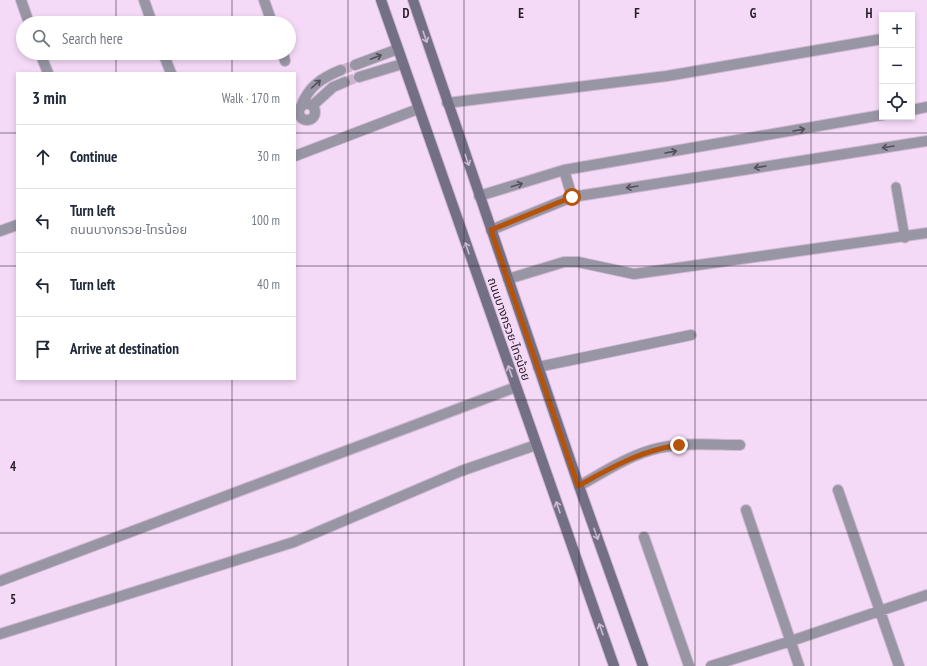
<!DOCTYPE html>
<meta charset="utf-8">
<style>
body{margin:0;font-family:"PT Sans Narrow","Noto Sans Thai",sans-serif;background:#f2f2f3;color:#1f2937}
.controls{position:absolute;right:12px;top:12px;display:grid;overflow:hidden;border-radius:0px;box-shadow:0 2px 6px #0003}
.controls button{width:36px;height:36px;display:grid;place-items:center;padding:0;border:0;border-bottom:1px solid #e0e1e3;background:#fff;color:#1f2937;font:20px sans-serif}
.stop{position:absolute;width:12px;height:12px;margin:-9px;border:3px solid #b45309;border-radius:50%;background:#fff}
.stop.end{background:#b45309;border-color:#fff;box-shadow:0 1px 4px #0008}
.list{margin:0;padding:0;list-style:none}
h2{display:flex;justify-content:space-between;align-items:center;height:52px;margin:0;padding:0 16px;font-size:17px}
h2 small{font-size:13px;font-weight:400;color:#747a83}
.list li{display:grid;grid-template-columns:26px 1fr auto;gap:12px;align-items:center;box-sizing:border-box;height:64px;padding:0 16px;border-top:1px solid #e0e1e3}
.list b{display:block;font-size:15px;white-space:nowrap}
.list p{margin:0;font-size:13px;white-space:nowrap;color:#747a83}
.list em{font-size:13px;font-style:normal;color:#747a83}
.icon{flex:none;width:22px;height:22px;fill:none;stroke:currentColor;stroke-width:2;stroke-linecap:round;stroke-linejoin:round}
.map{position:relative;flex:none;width:927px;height:666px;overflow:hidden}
.search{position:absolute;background:#fff;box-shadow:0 2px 6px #0003;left:16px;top:16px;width:280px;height:44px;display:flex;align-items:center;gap:10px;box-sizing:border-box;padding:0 14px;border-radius:22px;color:#747a83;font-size:15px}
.panel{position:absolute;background:#fff;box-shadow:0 2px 6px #0003;left:16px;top:72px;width:280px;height:308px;border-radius:0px}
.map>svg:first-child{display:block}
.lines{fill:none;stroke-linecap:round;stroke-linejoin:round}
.minor-tunnel{stroke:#ccb4cf;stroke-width:10;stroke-dasharray:10 5;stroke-linecap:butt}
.service-casing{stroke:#d0b8d3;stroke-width:11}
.minor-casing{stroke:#d0b8d3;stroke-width:12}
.secondary-casing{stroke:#d0b8d3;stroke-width:12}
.service{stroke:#9896a5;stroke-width:9}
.minor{stroke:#9896a5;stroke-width:10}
.secondary{stroke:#737086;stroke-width:10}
.oneway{stroke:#cebad6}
.oneway2{stroke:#554e5b}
.route{stroke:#b45309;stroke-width:5}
.grid{fill:none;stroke:#281e29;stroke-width:1;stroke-opacity:0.55}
.labels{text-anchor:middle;stroke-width:3;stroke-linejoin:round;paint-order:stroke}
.street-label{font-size:12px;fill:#281e29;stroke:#f5daf8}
.grid-label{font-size:13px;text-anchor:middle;font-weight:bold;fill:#281e29;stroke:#f5daf8;stroke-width:3;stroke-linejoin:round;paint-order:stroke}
</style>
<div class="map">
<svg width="927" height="666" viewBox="0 0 927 666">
<rect width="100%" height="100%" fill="#f5daf8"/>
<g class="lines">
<!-- minor-tunnel -->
<path class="minor-tunnel" d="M341,70L355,65
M345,82L359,77"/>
<!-- service casing -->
<g class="service-casing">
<path id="service" d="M896,187L905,238"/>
</g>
<!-- minor casing -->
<g class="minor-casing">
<path id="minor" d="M21,0L29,23
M144,0L152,23
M264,0L272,23
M40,53L48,73
M163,53L171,73
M283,53L285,61
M355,65L398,49
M359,77L402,64
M447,103L667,76L882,39
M299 112a8 8 0 1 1 16 0a8 8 0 1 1-16 0Z
M312,106L333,87L345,82
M301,107C308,87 321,78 341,70
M912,110L927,107
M295,156L418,109
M564,170L572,197
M479,196L564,170L882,115
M491,230L572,197L927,141
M0,231L17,225
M508,279L564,262H578L634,274L927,233
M538,367L691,335
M579,486C604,472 631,454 659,448C685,442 713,445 740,445
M838,490L899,666
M746,510L799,666
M644,537L689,666
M0,581L516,387
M0,634L294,542L461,471L536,445
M711,666L791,641L927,595"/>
</g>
<!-- secondary casing -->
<g class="secondary-casing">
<path id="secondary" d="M381,0L614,666
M413,0L579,486L643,666"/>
</g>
<!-- service -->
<use href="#service" class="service"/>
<!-- minor -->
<use href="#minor" class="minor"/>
<!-- secondary -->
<use href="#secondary" class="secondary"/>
</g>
<!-- one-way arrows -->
<defs><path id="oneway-shaft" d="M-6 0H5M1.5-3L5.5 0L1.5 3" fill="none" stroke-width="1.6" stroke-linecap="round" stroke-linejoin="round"/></defs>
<g class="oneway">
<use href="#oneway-shaft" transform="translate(425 37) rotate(71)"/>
<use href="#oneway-shaft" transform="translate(467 160) rotate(71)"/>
<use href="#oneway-shaft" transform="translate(467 248) rotate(-109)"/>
<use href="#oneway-shaft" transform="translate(510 371) rotate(-109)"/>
<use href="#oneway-shaft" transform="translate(558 507) rotate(-109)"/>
<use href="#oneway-shaft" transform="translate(596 534) rotate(70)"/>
<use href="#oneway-shaft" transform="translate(601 629) rotate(-109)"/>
</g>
<g class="oneway2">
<use href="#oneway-shaft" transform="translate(376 57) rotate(-21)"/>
<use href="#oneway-shaft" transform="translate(316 84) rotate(-42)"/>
<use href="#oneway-shaft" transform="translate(799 130) rotate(-10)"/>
<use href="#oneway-shaft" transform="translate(888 147) rotate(171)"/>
<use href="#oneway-shaft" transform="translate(671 152) rotate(-10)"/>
<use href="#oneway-shaft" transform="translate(760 167) rotate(171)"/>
<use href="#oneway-shaft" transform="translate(517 185) rotate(-17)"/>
<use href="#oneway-shaft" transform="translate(632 187) rotate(171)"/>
</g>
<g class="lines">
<!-- route -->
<path class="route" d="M572,197L491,230L578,486C613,467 639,451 679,445"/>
</g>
<!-- grid -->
<path class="grid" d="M116,0V23M232,0V23M348,0V666M464,0V666M579,0V666M695,0V666M811,0V666M116,53V73M232,53V73M0,133H17M295,133H927M0,266H17M295,266H927M116,379V666M232,379V666M0,400H927M0,533H927"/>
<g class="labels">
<!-- street labels -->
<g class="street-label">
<text transform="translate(509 329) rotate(71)" y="4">ถนนบางกรวย-ไทรน้อย</text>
</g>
</g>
<g class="grid-label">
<text x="406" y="18">D</text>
<text x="521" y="18">E</text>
<text x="637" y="18">F</text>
<text x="753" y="18">G</text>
<text x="869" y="18">H</text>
<text x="13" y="471">4</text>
<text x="13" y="604">5</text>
</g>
</svg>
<div class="controls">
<button>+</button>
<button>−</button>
<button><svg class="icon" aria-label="locate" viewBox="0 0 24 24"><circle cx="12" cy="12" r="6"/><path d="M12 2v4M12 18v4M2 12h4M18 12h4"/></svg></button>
</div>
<div class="stop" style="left:572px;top:197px"></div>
<div class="stop end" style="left:679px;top:445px"></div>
<div class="search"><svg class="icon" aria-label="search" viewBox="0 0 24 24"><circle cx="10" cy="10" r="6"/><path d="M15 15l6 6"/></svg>Search here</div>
<section class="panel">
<h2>3 min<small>Walk · 170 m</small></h2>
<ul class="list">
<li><svg class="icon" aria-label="ahead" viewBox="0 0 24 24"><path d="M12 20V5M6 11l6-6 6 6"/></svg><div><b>Continue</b></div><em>30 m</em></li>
<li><svg class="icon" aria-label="left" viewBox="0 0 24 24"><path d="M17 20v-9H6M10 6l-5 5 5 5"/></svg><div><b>Turn left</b><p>ถนนบางกรวย-ไทรน้อย</p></div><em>100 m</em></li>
<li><svg class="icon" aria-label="left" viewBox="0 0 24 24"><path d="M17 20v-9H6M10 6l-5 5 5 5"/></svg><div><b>Turn left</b></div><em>40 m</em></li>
<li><svg class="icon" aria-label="arrive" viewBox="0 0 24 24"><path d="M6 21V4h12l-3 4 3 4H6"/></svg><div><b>Arrive at destination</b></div></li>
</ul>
</section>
</div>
